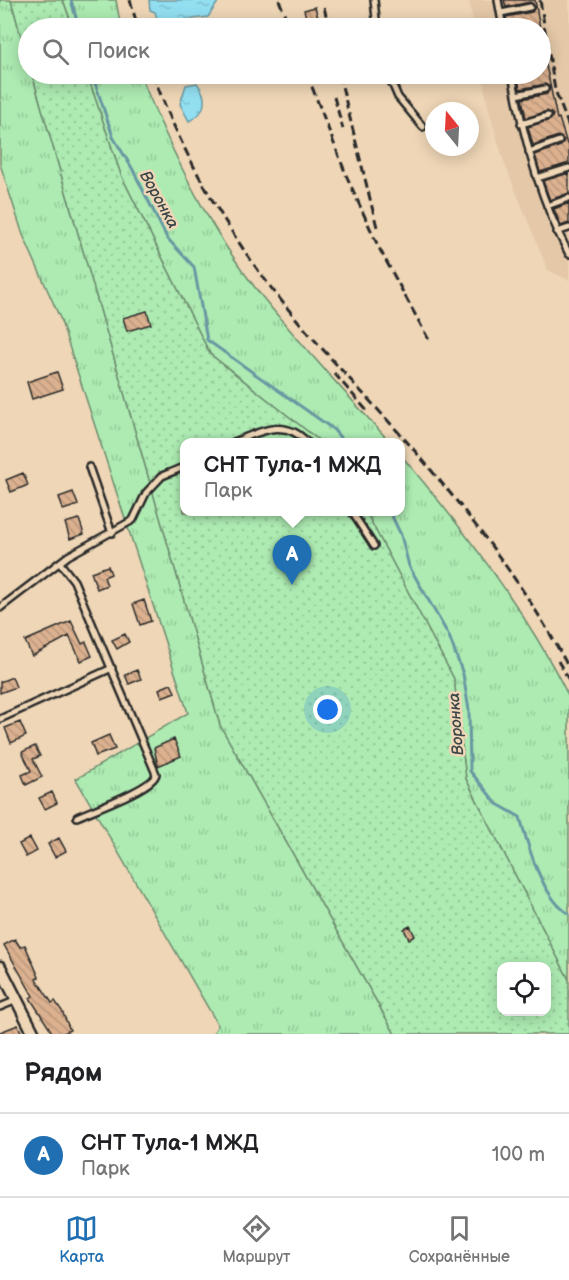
<!DOCTYPE html>
<html lang="ru">
<meta charset="utf-8">
<style>
body{margin:0;font-family:"Balsamiq Sans",sans-serif;background:#f6f6f6;color:#202124}
.controls{position:absolute;right:18px;bottom:18px;display:grid;overflow:hidden;border-radius:12px;box-shadow:0 3px 15px #0003}
.controls button{width:54px;height:54px;display:grid;place-items:center;padding:0;border:0;border-bottom:2px solid #e0e0e0;background:#fff;color:#202124;font:30px sans-serif}
.compass{position:absolute;left:425px;top:102px;width:54px;height:54px;border-radius:50%;background:#fff;box-shadow:0 3px 15px #0003;rotate:342deg}
.you{position:absolute;left:328px;top:710px;width:21px;height:21px;margin:-15px;border:4px solid #fff;border-radius:50%;background:#1a73e8;box-shadow:0 0 0 9px #1a73e833}
.badge{display:grid;place-items:center;width:39px;height:39px;border-radius:50%;background:#1f6fb2;color:#fff;font-size:20px;font-weight:700}
.pin{position:absolute;translate:-50% -50px;filter:drop-shadow(0 2px 3px #0008)}
.pin::after{content:'';position:absolute;top:32px;width:21px;height:18px;background:inherit;clip-path:polygon(0 0,100% 0,50% 100%)}
.popup{position:absolute;left:180px;top:438px;width:225px;height:78px;box-sizing:border-box;display:grid;place-content:center;border-radius:12px;background:#fff;filter:drop-shadow(0 2px 4px #0005);font-size:20px;white-space:nowrap;color:#757577}
.popup b{font-size:22px;color:#202124}
.popup::after{content:'';position:absolute;left:50%;top:100%;margin-left:-12px;border:12px solid transparent;border-top-color:#fff}
.list{margin:0;padding:0;list-style:none}
h2{display:flex;justify-content:space-between;align-items:center;height:78px;margin:0;padding:0 24px;font-size:26px}
h2 small{font-size:20px;font-weight:400;color:#757577}
.list li{display:grid;grid-template-columns:39px 1fr auto;gap:18px;align-items:center;box-sizing:border-box;height:84px;padding:0 24px;border-top:2px solid #e0e0e0}
.list b{display:block;font-size:22px;white-space:nowrap}
.list p{margin:0;font-size:20px;white-space:nowrap;color:#757577}
.list em{font-size:20px;font-style:normal;color:#757577}
.icon{flex:none;width:33px;height:33px;fill:none;stroke:currentColor;stroke-width:2;stroke-linecap:round;stroke-linejoin:round}
.map{position:relative;flex:none;width:569px;height:1034px;overflow:hidden}
.search{position:absolute;background:#fff;box-shadow:0 3px 15px #0003;left:18px;right:18px;top:18px;height:66px;display:flex;align-items:center;gap:15px;box-sizing:border-box;padding:0 21px;border-radius:33px;color:#757577;font-size:22px}
.sheet{height:162px;background:#fff}
nav{display:flex;justify-content:space-around;align-items:center;box-sizing:border-box;height:84px;border-top:2px solid #e0e0e0;background:#fff;font-size:16px;color:#757577}
nav a{display:grid;justify-items:center;gap:3px}
nav .on{color:#1f6fb2}
.map>svg:first-child{display:block}
.built{fill:#e4c8a7}
.grass{fill:url(#grass-tufts);stroke:#6c8b6e;stroke-width:1.5}
.garden{fill:url(#garden-dots);stroke:#6c8b6e;stroke-width:1.5;fill-rule:evenodd}
.water{fill:url(#water-ripples);stroke:#6997a2;stroke-width:1.5}
.lines{fill:none;stroke-linecap:round;stroke-linejoin:round}
.stream{stroke:#6997a2;stroke-width:3}
.building{fill:url(#building-back-hatch);stroke:#2b2b2b;stroke-width:1.5}
.service-casing{stroke:#2b2b2b;stroke-width:10}
.minor-casing{stroke:#2b2b2b;stroke-width:15}
.service{stroke:#eed6b6;stroke-width:5}
.minor{stroke:#eed6b6;stroke-width:10}
.rail{stroke:#2b2b2b;stroke-width:3;stroke-dasharray:9 4.5;stroke-linecap:butt}
.labels{text-anchor:middle;stroke-width:5;stroke-linejoin:round;paint-order:stroke}
.water-label{font-size:16px;font-style:italic;fill:#3a4649;stroke:#eed6b6}
</style>
<div class="map">
<svg width="569" height="1034" viewBox="0 0 569 1034">
<defs>
<pattern id="grass-tufts" width="24" height="20" patternUnits="userSpaceOnUse" patternTransform="scale(1.5)"><rect width="24" height="20" fill="#adebb2"/><path d="M3 7l-1-3M5 7V3M7 7l1-3M15 17l-1-3M17 17v-4M19 17l1-3" fill="none" stroke="#95ca99"/></pattern>
<pattern id="garden-dots" width="8" height="8" patternUnits="userSpaceOnUse" patternTransform="scale(1.5)"><rect width="8" height="8" fill="#adebb2"/><path d="M2 2h.1M6 6h.1" fill="none" stroke="#95ca99" stroke-width="1.8" stroke-linecap="round"/></pattern>
<pattern id="water-ripples" width="26" height="14" patternUnits="userSpaceOnUse" patternTransform="scale(1.5)"><rect width="26" height="14" fill="#92dff1"/><path d="M2 4q2-2 4 0t4 0M15 11q2-2 4 0t4 0" fill="none" stroke="#7ec0cf"/></pattern>
<pattern id="building-back-hatch" width="6" height="6" patternUnits="userSpaceOnUse" patternTransform="scale(1.5)"><rect width="6" height="6" fill="#dbb18f"/><path d="M-1 5l2 2M0 0l6 6M5-1l2 2" fill="none" stroke="#bc987c"/></pattern>
</defs>
<rect width="100%" height="100%" fill="#eed6b6"/>
<filter id="ink" filterUnits="userSpaceOnUse"><feTurbulence type="fractalNoise" baseFrequency=".0167" numOctaves="2"/><feDisplacementMap in="SourceGraphic" scale="12" xChannelSelector="R" yChannelSelector="G"/><feConvolveMatrix kernelMatrix="1 2 1 2 8 2 1 2 1" color-interpolation-filters="sRGB"/></filter>
<g filter="url(#ink)">
<!-- built -->
<path class="built" d="M469,0H569V280L548,270L504,162L488,106L482,74H540V28H474Z"/>
<!-- grass -->
<path class="grass" d="M0,0H11L28,62V74H32L220,725L395,1034H213L218,1025L76,779L188,713L60,318L23,235L0,164Z
M63,0H116L121,28H73Z
M87,74H140C171,151 208,228 260,294C301,345 346,394 390,442H321L210,354L121,175Z
M400,454C464,530 525,608 569,697V980L466,779L454,679L366,512H400Z"/>
<!-- garden -->
<path class="garden" d="M11,0H63L73,28H28V62Z
M32,74H87L121,175L210,354L321,442H184V512H366L454,679L466,779L569,980V1034H395L220,725ZM502,966H546V1012H502Z"/>
<!-- water -->
<path class="water" d="M149,0H218V2L208,17L185,20L170,28H156L159,25L155,12L150,10Z
M197,83C208,97 207,113 189,121L180,104L186,85Z"/>
<g class="lines">
<!-- stream -->
<path class="stream" d="M71,0L79,28
M92,74L113,137L132,168L167,238L194,267L207,340L333,429L344,442
M390,512L401,535L409,566L449,636L463,674L469,710L470,771L497,804L520,817C528,846 542,898 569,914"/>
</g>
<!-- building -->
<path class="building" d="M504,0H535L540,28H508L506,17L532,12L535,7L530,2L506,7Z
M315,7L321,28H309L304,10Z
M544,55L557,119L559,118L567,144L569,143V163L540,172L535,155L561,146L564,140L558,136L533,145L528,127L550,120L553,115L547,111L526,118L522,99L547,94L550,87L545,84L520,89L517,74H540V56Z
M569,173V193L550,200L543,181Z
M569,203V223L561,226L554,209Z
M147,311L151,324L127,331L123,318Z
M57,372L63,389L32,399L27,382Z
M23,473L28,485L11,492L6,480Z
M73,492L78,505L63,510L59,497Z
M79,519L84,534L70,539L65,523Z
M108,566L111,574L104,577L107,585L97,589L91,572Z
M144,600L151,621L140,625L133,604Z
M71,621L82,644L86,642L92,656L81,661L69,636L32,656L25,641Z
M125,634L129,642L117,649L112,640Z
M137,670L141,679L129,684L125,675Z
M12,677L16,687L0,693V682Z
M171,684L175,692L162,697L159,689Z
M20,722L26,736L11,743L5,728Z
M109,735L115,749L96,756L91,743Z
M174,739L181,756L158,766L154,748Z
M35,746L40,756L33,759L42,777L26,785L22,775L31,771L22,752Z
M52,792L57,803L45,809L39,798Z
M30,838L37,851L26,857L19,844Z
M59,838L66,851L55,857L48,844Z
M410,926L415,936L409,939L404,929Z
M15,939L20,947L25,945L39,977L36,979L52,1003L55,1001L62,1011L70,1030L62,1034H53L30,998L33,996L4,945Z
M18,1025L22,1034H0V1032Z"/>
<g class="lines">
<!-- service casing -->
<g class="service-casing">
<path id="service" d="M374,0L377,28
M498,0L503,28
M501,13L530,7
M388,74L398,97L423,127
M512,74C523,136 539,198 569,254
M516,95L545,89
M521,124L548,116
M529,152L559,141
M537,178L569,168
M547,206L569,198
M557,232L569,228
M234,442C261,431 285,418 307,442
M89,467L112,533
M352,512L374,546
M60,563L74,581L156,774C154,788 92,810 77,817
M0,608L68,556L133,520L146,493L162,476L184,467
M0,719L112,668
M0,1007L17,1000"/>
</g>
<!-- minor casing -->
<g class="minor-casing">
<path id="minor" d="M0,967L34,1034"/>
</g>
<!-- service -->
<use href="#service" class="service"/>
<!-- minor -->
<use href="#minor" class="minor"/>
<!-- rail -->
<path class="rail" d="M130,0L138,28
M279,0L290,28
M540,0L555,90L569,127
M324,7L329,28
M153,74C178,144 216,212 260,273C310,341 372,400 426,464C480,528 530,594 569,668
M307,74L347,177L378,246L430,342
M339,74L377,227
M334,97L343,129
M334,373L368,412
M558,661L569,680"/>
</g>
</g>
<g class="labels">
<!-- water labels -->
<g class="water-label">
<text transform="translate(160 199) rotate(61)" y="6">Воронка</text>
<text transform="translate(455 724) rotate(-94)" y="6">Воронка</text>
</g>
</g>
</svg>
<div class="controls">
<button><svg class="icon" aria-label="locate" viewBox="0 0 24 24"><circle cx="12" cy="12" r="6"/><path d="M12 2v4M12 18v4M2 12h4M18 12h4"/></svg></button>
</div>
<svg class="compass" viewBox="-18 -18 36 36"><path d="M0-13l5 13h-10z" fill="#e53935"/><path d="M0 13l5-13h-10z" fill="#757577"/></svg>
<div class="you"></div>
<div class="pin badge" style="left:292px;top:585px">A</div>
<div class="popup"><b>СНТ Тула-1 МЖД</b>Парк</div>
<div class="search"><svg class="icon" aria-label="search" viewBox="0 0 24 24"><circle cx="10" cy="10" r="6"/><path d="M15 15l6 6"/></svg>Поиск</div>
</div>
<section class="sheet">
<h2>Рядом<small></small></h2>
<ul class="list">
<li><span class="badge">A</span><div><b>СНТ Тула-1 МЖД</b><p>Парк</p></div><em>100 m</em></li>
</ul>
</section>
<nav>
<a class="on"><svg class="icon" aria-label="map" viewBox="0 0 24 24"><path d="M3 6l6-2 6 2 6-2v14l-6 2-6-2-6 2zM9 4v14M15 6v14"/></svg>Карта</a>
<a><svg class="icon" aria-label="directions" viewBox="0 0 24 24"><path d="M12 3l9 9-9 9-9-9zM9 14v-3h6M13 9l2 2-2 2"/></svg>Маршрут</a>
<a><svg class="icon" aria-label="saved" viewBox="0 0 24 24"><path d="M7 4h10v16l-5-4-5 4z"/></svg>Сохранённые</a>
</nav>
